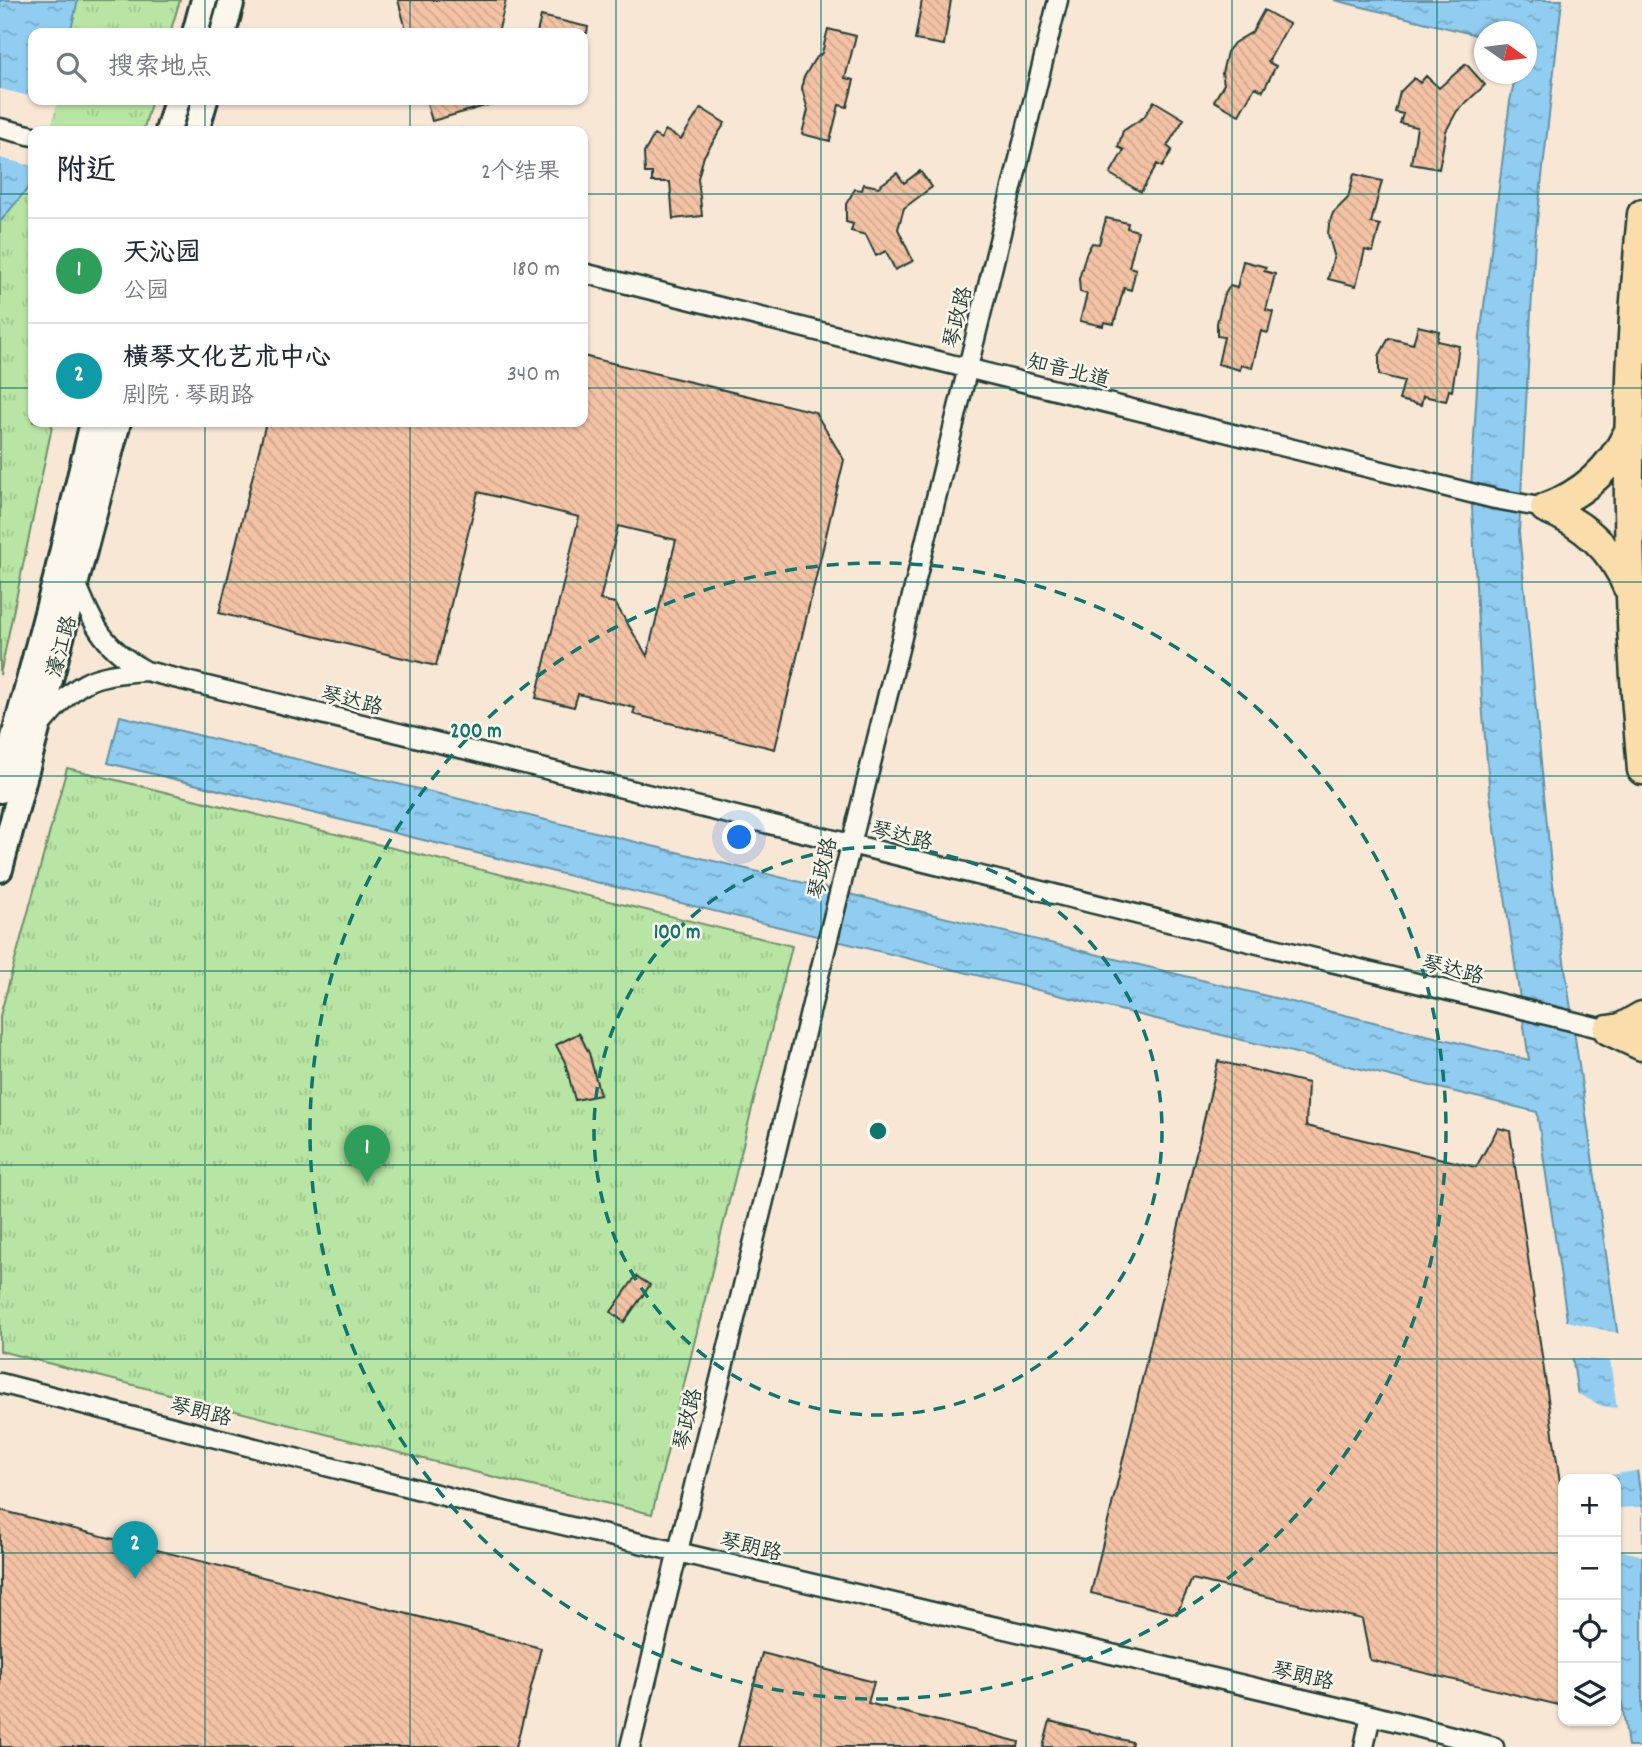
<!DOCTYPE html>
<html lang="zh">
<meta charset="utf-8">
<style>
body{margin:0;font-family:Dekko,"LXGW WenKai TC",sans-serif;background:#f2f2f3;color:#1f2937}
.controls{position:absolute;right:21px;bottom:21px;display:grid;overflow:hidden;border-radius:14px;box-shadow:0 2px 5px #0004}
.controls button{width:63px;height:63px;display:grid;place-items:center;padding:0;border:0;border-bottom:2px solid #e0e1e3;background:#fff;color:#1f2937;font:35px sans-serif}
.compass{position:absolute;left:1474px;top:21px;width:63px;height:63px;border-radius:50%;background:#fff;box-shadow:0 2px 5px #0004;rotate:104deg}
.you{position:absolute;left:740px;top:838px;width:24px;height:24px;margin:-18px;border:5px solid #fff;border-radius:50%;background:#1a73e8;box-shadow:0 0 0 10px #1a73e833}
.badge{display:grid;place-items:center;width:46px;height:46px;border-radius:50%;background:#d1495b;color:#fff;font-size:23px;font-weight:700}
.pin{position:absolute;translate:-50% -58px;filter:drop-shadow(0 2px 4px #0008)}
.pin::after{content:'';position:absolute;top:37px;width:24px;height:21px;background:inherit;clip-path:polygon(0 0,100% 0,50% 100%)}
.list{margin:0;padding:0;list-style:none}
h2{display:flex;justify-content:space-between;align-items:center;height:91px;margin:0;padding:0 28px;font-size:30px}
h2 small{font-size:23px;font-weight:400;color:#747a83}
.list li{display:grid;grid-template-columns:46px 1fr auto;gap:21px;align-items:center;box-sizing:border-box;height:105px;padding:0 28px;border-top:2px solid #e0e1e3}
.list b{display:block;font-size:26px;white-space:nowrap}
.list p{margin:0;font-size:23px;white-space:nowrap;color:#747a83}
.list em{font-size:23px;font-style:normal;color:#747a83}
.icon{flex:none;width:38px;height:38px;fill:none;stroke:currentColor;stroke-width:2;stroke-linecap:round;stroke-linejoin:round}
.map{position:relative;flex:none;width:1642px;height:1747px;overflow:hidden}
.search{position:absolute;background:#fff;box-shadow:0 2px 5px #0004;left:28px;top:28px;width:560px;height:77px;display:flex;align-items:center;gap:18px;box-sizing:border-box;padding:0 24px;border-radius:14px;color:#747a83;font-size:26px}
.panel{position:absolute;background:#fff;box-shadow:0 2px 5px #0004;left:28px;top:126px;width:560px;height:301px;border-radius:14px}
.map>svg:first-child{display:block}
.park{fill:url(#park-tufts);stroke:#6c916c;stroke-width:2}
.water{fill:url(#water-ripples);stroke:#6393a5;stroke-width:2}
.pier{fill:#f9e7d6}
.building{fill:url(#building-back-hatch);stroke:#1f3d34;stroke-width:2;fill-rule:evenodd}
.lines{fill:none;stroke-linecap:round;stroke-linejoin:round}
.minor-casing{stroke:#1f3d34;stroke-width:23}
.secondary-casing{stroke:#1f3d34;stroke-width:30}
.primary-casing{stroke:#1f3d34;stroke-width:33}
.minor{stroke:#fbf7ec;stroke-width:18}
.secondary{stroke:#fbf7ec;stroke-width:24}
.primary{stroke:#fbddab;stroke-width:28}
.grid{fill:none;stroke:#0f766e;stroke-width:2;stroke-opacity:0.55}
.ring{fill:none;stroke:#0f766e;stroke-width:3.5;stroke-dasharray:12 9}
.labels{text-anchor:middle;stroke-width:5;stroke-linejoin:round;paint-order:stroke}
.street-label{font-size:21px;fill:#1f3d34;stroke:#fbf7ec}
.centre{fill:#0f766e;stroke:#fbf7ec;stroke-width:3.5}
.ring-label{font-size:21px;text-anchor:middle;font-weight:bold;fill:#0f766e;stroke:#fbf7ec;stroke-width:5;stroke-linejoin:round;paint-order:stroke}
</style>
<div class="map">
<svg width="1642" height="1747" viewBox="0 0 1642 1747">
<defs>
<pattern id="park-tufts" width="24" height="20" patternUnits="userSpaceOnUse" patternTransform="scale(1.75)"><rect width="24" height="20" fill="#b8e5a3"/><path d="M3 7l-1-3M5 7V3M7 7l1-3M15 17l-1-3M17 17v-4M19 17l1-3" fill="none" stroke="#9ec58d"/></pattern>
<pattern id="water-ripples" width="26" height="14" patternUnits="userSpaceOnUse" patternTransform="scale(1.75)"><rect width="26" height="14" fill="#91cdf1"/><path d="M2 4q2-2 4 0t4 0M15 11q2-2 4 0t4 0" fill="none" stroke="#76a8c4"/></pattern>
<pattern id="building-back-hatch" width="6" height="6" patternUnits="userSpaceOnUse" patternTransform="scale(1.75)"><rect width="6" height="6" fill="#f4c2a4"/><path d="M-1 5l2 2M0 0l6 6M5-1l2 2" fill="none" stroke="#d1a88e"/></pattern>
</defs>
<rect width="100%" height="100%" fill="#f9e7d6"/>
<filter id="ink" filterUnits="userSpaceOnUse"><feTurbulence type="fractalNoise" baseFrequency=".0143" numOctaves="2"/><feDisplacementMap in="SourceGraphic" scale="14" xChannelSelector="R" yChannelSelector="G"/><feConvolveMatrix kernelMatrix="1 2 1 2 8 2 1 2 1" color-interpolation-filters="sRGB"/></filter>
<g filter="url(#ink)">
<!-- park -->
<path class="park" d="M0,0H180L170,33H33V100H152L143,131H33V422H53L0,675Z
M67,768L792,946L652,1514L506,1480L0,1351V1016Z"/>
<!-- water -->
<path class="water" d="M0,0H78L70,33H33V100H54L46,131H33V182L0,222Z
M1334,0H1520L1531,3L1532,0H1562L1535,239L1519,532L1552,877L1642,1505V1747H1628L1616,1659V1479H1590L1537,1112L108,763L120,716L1529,1060L1490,795L1482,703L1471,488L1480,337L1510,101L1516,74H1526V32H1484V37Z"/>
<!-- pier -->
<path class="pier" d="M0,89L33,97V100L57,103L50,131H33V166L0,158Z
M1563,1320L1621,1334L1641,1470L1586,1479L1574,1392L1602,1406L1617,1408L1610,1361L1569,1358Z
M1642,1507V1556L1616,1549V1508Z"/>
<!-- building -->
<path class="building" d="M398,0H506L498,33H407Z
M922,0H951L944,45L915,40Z
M1264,10L1289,24L1268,62L1276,66L1263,91L1255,87L1239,115L1214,101L1224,84L1222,73L1227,52L1234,43L1252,32Z
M541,16L588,27L587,33H537Z
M828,29L856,36L845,78L854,80L847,107L839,105L830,141L802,134L808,110L802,89L803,79L814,60L822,53Z
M1466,64L1485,85L1457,111L1446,131L1439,169L1411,164L1417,127L1400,123L1403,114L1395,112L1400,92L1414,78L1420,83L1426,76L1439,88Z
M426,100H491L492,104L432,121Z
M1154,101L1184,119L1167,146L1172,150L1162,167L1157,164L1141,192L1110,174L1124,150L1118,147L1123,131L1144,117Z
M701,108L725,123L704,156L698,178L702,216L673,219L670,182H652V173H645L644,153L654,135L661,139L665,130L681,139Z
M920,171L932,187L904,208L898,229L913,261L895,270L886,251L876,256L866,235L851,231L853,224L846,222V204L855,189L862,190L864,184L878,187L897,173L904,183Z
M1354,174L1382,181L1371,223L1380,225L1373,252L1365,250L1356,286L1328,279L1334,255L1328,234L1329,224L1333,213L1348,198Z
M1106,218L1128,223L1127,228L1138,231L1129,267L1136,269L1131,290L1124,288L1114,324L1104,322L1103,326L1080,321L1087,294L1080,292L1079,279L1086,254L1092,243L1099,244Z
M1243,261L1266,267L1264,271L1275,274L1266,310L1273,312L1268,333L1261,331L1252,368L1241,365L1240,370L1218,364L1224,337L1217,336V323L1223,297L1230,286L1237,288Z
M1418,326L1439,331L1437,341L1459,346L1452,391L1449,390L1446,401L1423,396L1421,405L1399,400L1404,381L1379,375V356L1389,338L1413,344Z
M583,356L815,412L844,460L775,749L633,714L635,708L578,694L574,707L536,698L579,517L478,492L436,666L219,613L266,422H583ZM618,526L676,540L647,656L615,603L600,600Z
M579,1033L589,1053L600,1095L575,1100L565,1062L556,1045Z
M1218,1061L1308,1083L1306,1126L1476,1167L1498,1128L1510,1131L1563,1504V1706L1370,1660L1362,1619L1192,1579L1177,1614L1091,1593Z
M636,1276L650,1285L624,1322L611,1312Z
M0,1510L541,1648L516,1747H0Z
M762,1653L874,1682L868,1703L1019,1742L1018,1747H738Z
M1050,1721L1132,1742L1131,1747H1043Z"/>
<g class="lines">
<!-- minor casing -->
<g class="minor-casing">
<path id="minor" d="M0,128L33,136
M583,273L1495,499L1545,508
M77,585C95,628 104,648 146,671L1608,1030
M40,726C78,681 87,675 146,671
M0,1383L499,1510L1371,1715L1494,1747
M630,1747L1058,0
M1364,1747L1371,1715"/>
</g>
<!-- secondary casing -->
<g class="secondary-casing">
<path id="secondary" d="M195,33L204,0
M223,33L232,0
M168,131L177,100
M196,131L205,100
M0,790L56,579L93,422
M0,869L118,422"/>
</g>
<!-- primary casing -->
<g class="primary-casing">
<path id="primary" d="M1642,214C1624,399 1625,585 1642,770
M1545,508C1582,523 1612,548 1627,586
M1545,508C1583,494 1610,470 1628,433
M1608,1030L1642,1046
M1608,1030L1621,1028L1642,1016"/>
</g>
<!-- minor -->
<use href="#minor" class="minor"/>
<!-- secondary -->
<use href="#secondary" class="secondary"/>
<!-- primary -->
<use href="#primary" class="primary"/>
</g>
</g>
<!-- grid -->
<path class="grid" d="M205,0V33M410,0V33M616,0V1747M821,0V1747M1026,0V1747M1232,0V1747M1437,0V1747M205,100V131M410,100V131M0,194H33M583,194H1642M0,388H33M583,388H1642M205,422V1747M410,422V1747M0,582H1642M0,776H1642M0,971H1642M0,1165H1642M0,1359H1642M0,1553H1563M1616,1553H1642"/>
<!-- distance rings -->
<g class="ring">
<circle cx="878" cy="1131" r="284"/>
<circle cx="878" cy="1131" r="568"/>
</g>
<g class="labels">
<!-- street labels -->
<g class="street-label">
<text transform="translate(957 317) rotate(-76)" y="7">琴政路</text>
<text transform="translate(1069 370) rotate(14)" y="7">知音北道</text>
<text transform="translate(61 646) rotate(-75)" y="7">濠江路</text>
<text transform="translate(352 700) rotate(14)" y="7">琴达路</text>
<text transform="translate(902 835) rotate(14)" y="7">琴达路</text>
<text transform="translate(822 868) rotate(-76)" y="7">琴政路</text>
<text transform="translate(1453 969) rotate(14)" y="7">琴达路</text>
<text transform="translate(201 1411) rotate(14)" y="7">琴朗路</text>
<text transform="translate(687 1419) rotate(-76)" y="7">琴政路</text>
<text transform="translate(751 1546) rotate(13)" y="7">琴朗路</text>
<text transform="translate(1303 1675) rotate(13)" y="7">琴朗路</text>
</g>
</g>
<circle cx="878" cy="1131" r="10" class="centre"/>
<g class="ring-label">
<text x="476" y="737">200 m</text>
<text x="677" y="938">100 m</text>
</g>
</svg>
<div class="controls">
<button>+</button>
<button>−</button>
<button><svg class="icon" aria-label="locate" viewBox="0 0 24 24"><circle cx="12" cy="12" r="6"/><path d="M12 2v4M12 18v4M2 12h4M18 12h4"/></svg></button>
<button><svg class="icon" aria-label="layers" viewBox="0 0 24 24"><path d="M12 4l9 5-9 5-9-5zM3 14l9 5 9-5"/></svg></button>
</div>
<svg class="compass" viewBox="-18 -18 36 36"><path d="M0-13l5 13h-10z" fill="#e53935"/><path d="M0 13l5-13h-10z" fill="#747a83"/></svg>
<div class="you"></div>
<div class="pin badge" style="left:367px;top:1183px;background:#2e9e5b">1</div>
<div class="pin badge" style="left:135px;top:1579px;background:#0f9aa8">2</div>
<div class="search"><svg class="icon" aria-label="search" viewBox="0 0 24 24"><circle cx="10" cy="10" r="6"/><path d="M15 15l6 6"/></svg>搜索地点</div>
<section class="panel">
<h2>附近<small>2个结果</small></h2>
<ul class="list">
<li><span class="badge" style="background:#2e9e5b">1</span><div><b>天沁园</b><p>公园</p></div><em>180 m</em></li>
<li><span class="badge" style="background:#0f9aa8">2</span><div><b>横琴文化艺术中心</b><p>剧院 · 琴朗路</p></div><em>340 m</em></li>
</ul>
</section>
</div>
